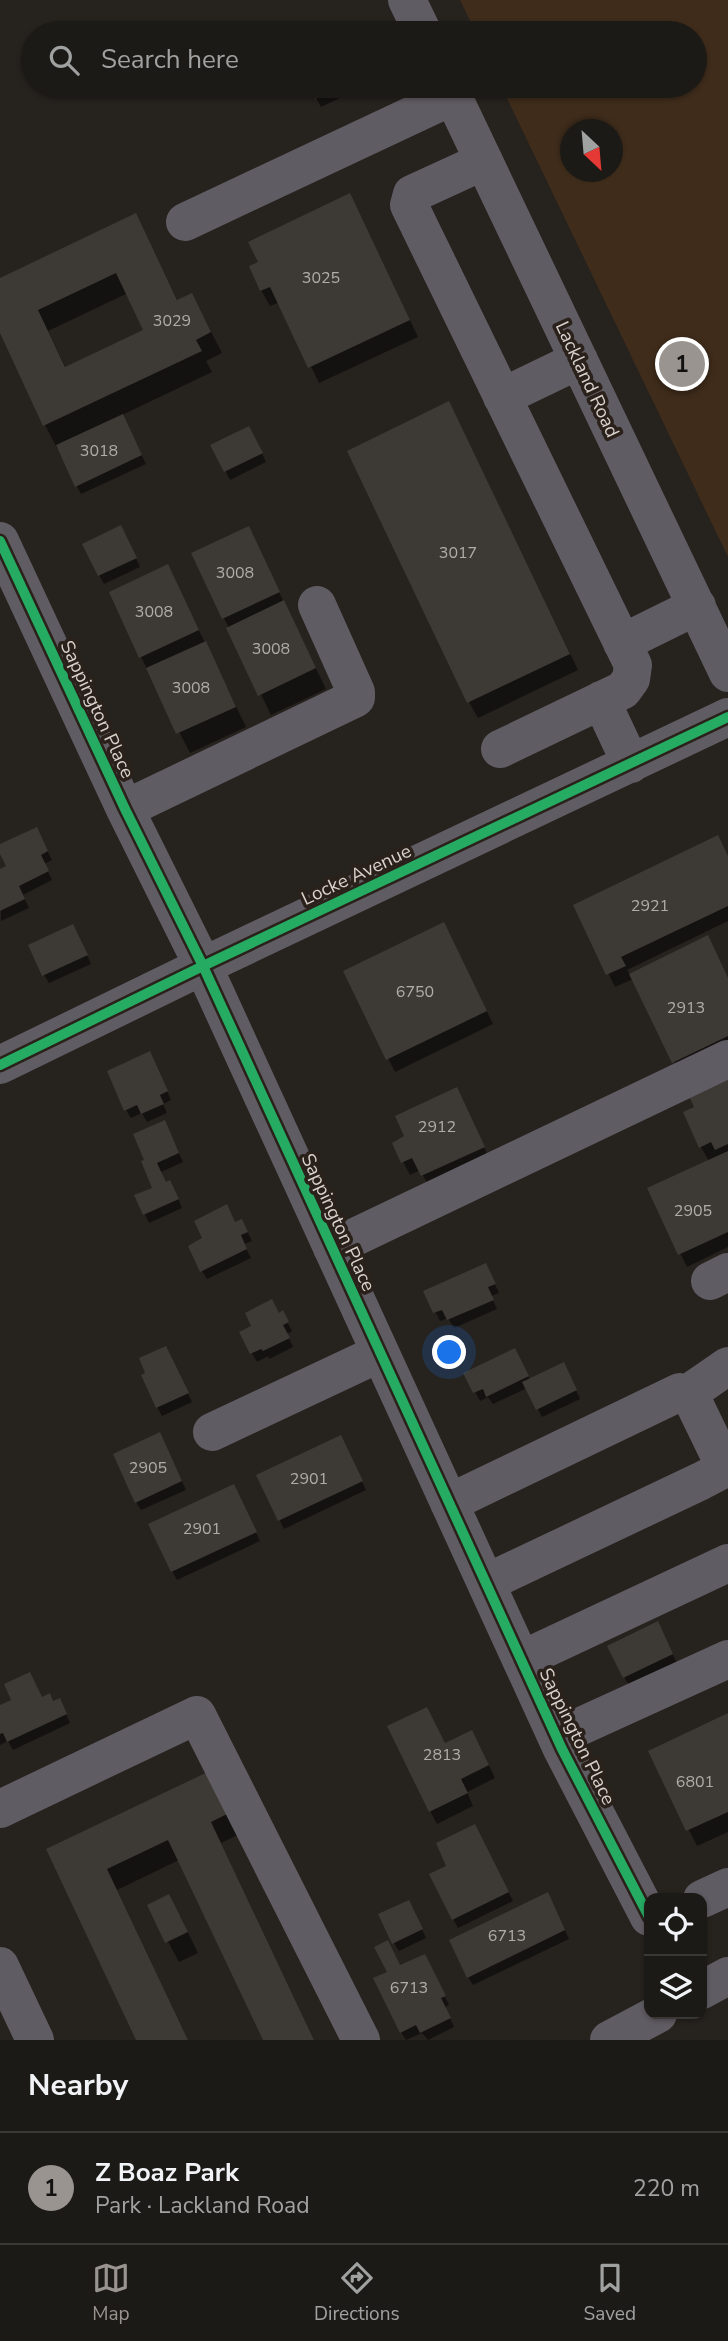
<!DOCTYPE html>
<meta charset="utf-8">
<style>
body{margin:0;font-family:"Nunito Sans",sans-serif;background:#25231f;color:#f1f3f6}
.controls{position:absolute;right:21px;bottom:21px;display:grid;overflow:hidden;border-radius:14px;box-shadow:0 2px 5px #0004}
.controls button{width:63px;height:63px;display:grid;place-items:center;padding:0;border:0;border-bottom:2px solid #3a3835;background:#1c1a16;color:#f1f3f6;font:35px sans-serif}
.compass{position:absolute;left:560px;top:119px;width:63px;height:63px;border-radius:50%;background:#1c1a16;box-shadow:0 2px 5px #0004;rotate:154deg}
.you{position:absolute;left:450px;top:1353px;width:24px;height:24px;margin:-18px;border:5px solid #fff;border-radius:50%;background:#1a73e8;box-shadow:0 0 0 10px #1a73e833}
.badge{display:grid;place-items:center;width:46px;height:46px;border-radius:50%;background:#9a9490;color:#111;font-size:23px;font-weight:700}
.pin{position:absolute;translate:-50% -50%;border:4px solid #fff;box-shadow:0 2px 7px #0006}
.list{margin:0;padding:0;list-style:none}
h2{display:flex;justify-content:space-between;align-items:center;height:91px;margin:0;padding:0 28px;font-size:30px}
h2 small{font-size:23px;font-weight:400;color:#a0a1a1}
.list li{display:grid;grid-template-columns:46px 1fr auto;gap:21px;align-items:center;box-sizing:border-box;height:112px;padding:0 28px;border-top:2px solid #3a3835}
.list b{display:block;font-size:26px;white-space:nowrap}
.list p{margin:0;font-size:23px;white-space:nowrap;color:#a0a1a1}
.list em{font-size:23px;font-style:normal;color:#a0a1a1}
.icon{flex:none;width:38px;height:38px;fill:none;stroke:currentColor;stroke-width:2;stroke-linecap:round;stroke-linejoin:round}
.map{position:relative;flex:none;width:728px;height:2040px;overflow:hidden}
.search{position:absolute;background:#1c1a16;box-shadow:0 2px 5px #0004;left:21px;right:21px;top:21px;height:77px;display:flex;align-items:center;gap:18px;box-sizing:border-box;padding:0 24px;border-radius:38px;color:#a0a1a1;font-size:26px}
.sheet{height:203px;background:#1c1a16}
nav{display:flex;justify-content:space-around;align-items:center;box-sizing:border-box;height:98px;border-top:2px solid #3a3835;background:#1c1a16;font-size:19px;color:#a0a1a1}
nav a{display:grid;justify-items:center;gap:4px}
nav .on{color:#9a9490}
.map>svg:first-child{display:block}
.green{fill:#3f2c1b;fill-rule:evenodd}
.shadow{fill:#0007;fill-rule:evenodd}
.building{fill:#3d3a36;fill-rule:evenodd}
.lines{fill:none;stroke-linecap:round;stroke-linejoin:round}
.minor{stroke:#605c63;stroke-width:38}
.cycleway-casing{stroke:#2a211a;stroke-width:15}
.cycleway{stroke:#26ab63;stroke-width:10}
.labels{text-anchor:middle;stroke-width:7;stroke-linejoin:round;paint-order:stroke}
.number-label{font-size:16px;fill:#b1aca7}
.street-label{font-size:19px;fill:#d8d2cd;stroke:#2a211a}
</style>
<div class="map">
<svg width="728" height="2040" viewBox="0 0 728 2040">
<rect width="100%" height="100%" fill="#26221e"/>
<!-- green -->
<path class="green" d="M460,0H728V557L501,86H695V33H476ZM570,130H612V172H570Z"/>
<!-- shadow -->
<path class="shadow" d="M310,86H340L344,96L321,107Z
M358,211L418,337L319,383L280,302L270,306L261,290Z
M135,215L178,301L192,295L222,353L206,361L212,372L122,415L146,464L81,494L45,425L0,329V280ZM128,293L145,331L66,368L48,331Z
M449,403L578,670L478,718L469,702Z
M254,437L266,462L230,480L213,446Z
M248,528L326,689L271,715L224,618Z
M126,536L140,567L104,584L99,575Z
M168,567L246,727L190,753L141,657Z
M41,838L52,860L44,864L52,880L23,895L29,908L1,921L0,871L8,867L0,846Z
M728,857V921L627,970L630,975L728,978V1056L683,1078L633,979L615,987L575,905Z
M78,935L91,964L49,983L44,975Z
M450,937L493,1024L395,1072L345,972Z
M154,1062L171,1100L163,1104L167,1113L147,1122L142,1113L131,1118L126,1110Z
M728,1082V1247L687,1267L649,1189L709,1161L701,1147Z
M463,1102L490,1160L430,1188L420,1170L410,1175L394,1144Z
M169,1131L183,1162L161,1172L166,1184L175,1191L182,1208L149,1223L136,1196L155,1189L143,1162Z
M235,1224L246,1229L252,1241L244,1244L251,1258L207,1279L202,1271Z
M490,1273L499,1293L491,1296L497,1309L454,1328L448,1318L440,1321L426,1292Z
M278,1315L287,1321L292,1331L287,1334L293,1347L269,1359L268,1356L257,1362L241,1333Z
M170,1357L192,1402L162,1416L157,1407Z
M519,1359L530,1380L568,1373L580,1399L542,1417L527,1388L493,1404L488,1397L480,1401L466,1374Z
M164,1443L186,1490L141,1510L136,1502Z
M345,1446L366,1490L284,1529L258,1476Z
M238,1494L260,1541L177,1580L172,1571Z
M662,1632L677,1663L629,1685L624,1677Z
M42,1699L64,1709L70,1723L13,1750L8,1741L0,1745V1707Z
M728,1715V1832L697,1846L650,1752Z
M479,1744L495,1778L467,1792L473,1806L437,1824L430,1811L445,1745Z
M211,1772L242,1833L221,1843L314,2040H265L179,1860L117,1890L188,2040H138L48,1850Z
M479,1835L513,1901L458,1928L453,1919L448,1866Z
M552,1903L569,1939L473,1985L468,1977Z
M149,1906L180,1916L198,1953L179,1962Z
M413,1910L426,1938L399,1951L394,1943Z
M429,1964L449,2005L445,2007L454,2027L428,2040L422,2033L406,2040L401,2032L389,1972L400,1967Z"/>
<!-- building -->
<path class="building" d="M309,86H344L315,99Z
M350,193L410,320L308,368L270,287L260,291L249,266L258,262L248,242Z
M136,213L177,300L192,293L211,332L196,340L202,351L43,426L0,333V278ZM116,273L143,330L65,367L38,310Z
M449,401L570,654L467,703L347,451Z
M123,414L142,455L75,487L56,445Z
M249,426L263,453L224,472L210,445Z
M121,525L137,558L98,576L82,544Z
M249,526L280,592L222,619L191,553Z
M168,564L199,630L139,658L109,592Z
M284,600L316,668L258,696L226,628Z
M206,641L236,707L176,734L146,668Z
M37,827L48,851L41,855L49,871L19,886L25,899L0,911V869L6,866L0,854V844Z
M718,835L728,856V906L621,957L626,966L606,975L573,905Z
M444,922L487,1011L386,1060L343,971Z
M73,924L88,955L42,976L28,945Z
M708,935L728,978V1036L672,1063L629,974Z
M150,1051L168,1091L160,1095L164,1104L141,1114L137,1105L124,1111L107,1071Z
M728,1080V1144L715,1150L711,1142L699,1148L683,1112L694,1107L690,1098Z
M457,1087L485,1147L421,1176L412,1158L401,1163L392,1143L404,1136L395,1116Z
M165,1120L179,1153L157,1163L166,1182L170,1180L179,1199L143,1215L134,1195L152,1188L141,1161L144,1160L133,1134Z
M728,1151V1232L678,1255L647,1188Z
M227,1204L235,1222L242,1219L248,1232L241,1235L247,1249L200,1272L188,1246L202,1238L194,1221Z
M486,1263L496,1284L488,1287L494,1300L447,1320L442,1310L433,1313L423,1291Z
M272,1299L279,1313L283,1310L289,1322L283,1325L290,1338L263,1351L261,1349L250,1354L239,1332L251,1326L245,1313Z
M166,1346L189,1393L156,1408L141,1375L145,1373L139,1358Z
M515,1348L529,1376L486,1397L483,1389L473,1393L463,1373Z
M564,1362L577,1390L536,1410L522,1382Z
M160,1432L182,1481L135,1503L113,1454Z
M341,1435L363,1481L278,1521L256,1475Z
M234,1484L257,1532L171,1572L148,1524Z
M658,1621L673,1654L623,1678L607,1646Z
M30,1672L42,1697L50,1693L53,1701L60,1698L67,1714L7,1742L3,1733L0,1734V1705L11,1700L4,1684Z
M427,1707L445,1743L472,1730L489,1765L461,1779L468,1793L429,1812L387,1726Z
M728,1713V1812L686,1831L648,1751Z
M212,1770L231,1812L211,1822L314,2040H263L168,1840L107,1869L188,2040H136L46,1849Z
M475,1824L509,1892L452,1920L429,1874L446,1866L436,1843Z
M548,1892L565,1930L467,1978L449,1940Z
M169,1894L188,1932L165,1943L147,1905Z
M409,1900L423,1929L392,1944L378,1914Z
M388,1940L400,1965L425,1954L446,1996L441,1998L451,2018L420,2033L416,2025L400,2033L373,1978L387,1972L374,1947Z"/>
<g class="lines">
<!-- minor -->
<path class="minor" d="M407,0L423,33
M448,86L728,673
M484,161L412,194L409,205L633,665L631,679L623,690L500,749
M185,222L453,96
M502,397L579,360
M0,541L125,809L203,966L562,1749L649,1917
M622,643L697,606
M601,700L631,764
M125,809L356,698V692L317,605
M0,1065L203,966L728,717
M332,1248L728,1059
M710,1281L728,1272
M686,1395L728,1366
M212,1432L380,1353
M449,1503L680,1392L691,1397L722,1461L720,1471L701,1481L486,1583
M521,1660L728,1563
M557,1737L728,1659
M0,1809L197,1715L361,2040
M702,1899L728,1887
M0,1966L35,2040
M702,1990L728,1976
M609,2040L658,2014"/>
<!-- cycleway casing -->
<g class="cycleway-casing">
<path id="cycleway" d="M0,541L125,809L203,966L562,1749L649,1917
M0,1065L203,966L728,717"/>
</g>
<!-- cycleway -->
<use href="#cycleway" class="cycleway"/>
</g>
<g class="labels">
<!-- number labels -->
<g class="number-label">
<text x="321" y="283">3025</text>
<text x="172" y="326">3029</text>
<text x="99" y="456">3018</text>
<text x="458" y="558">3017</text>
<text x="235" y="578">3008</text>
<text x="154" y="617">3008</text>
<text x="271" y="654">3008</text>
<text x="191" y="693">3008</text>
<text x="650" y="911">2921</text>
<text x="415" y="997">6750</text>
<text x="686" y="1013">2913</text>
<text x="437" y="1132">2912</text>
<text x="693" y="1216">2905</text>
<text x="148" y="1473">2905</text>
<text x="309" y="1484">2901</text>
<text x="202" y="1534">2901</text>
<text x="442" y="1760">2813</text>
<text x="695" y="1787">6801</text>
<text x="507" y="1941">6713</text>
<text x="409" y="1993">6713</text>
</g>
<!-- street labels -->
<g class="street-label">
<text transform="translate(588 379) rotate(65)" y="7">Lackland Road</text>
<text transform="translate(98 709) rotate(65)" y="7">Sappington Place</text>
<text transform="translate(356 874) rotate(-25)" y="7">Locke Avenue</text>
<text transform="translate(339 1222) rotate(65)" y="7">Sappington Place</text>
<text transform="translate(578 1736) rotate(64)" y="7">Sappington Place</text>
</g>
</g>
</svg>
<div class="controls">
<button><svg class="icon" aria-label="locate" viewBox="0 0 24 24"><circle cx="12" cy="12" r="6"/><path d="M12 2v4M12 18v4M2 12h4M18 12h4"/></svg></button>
<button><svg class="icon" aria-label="layers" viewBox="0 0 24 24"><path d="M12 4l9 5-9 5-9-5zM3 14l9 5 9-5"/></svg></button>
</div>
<svg class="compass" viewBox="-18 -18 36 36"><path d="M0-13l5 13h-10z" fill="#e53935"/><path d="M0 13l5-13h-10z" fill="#a0a1a1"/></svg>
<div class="you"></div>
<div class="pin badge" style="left:682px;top:364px">1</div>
<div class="search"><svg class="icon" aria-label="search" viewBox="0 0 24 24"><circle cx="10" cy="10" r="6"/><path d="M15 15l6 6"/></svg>Search here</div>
</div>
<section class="sheet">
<h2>Nearby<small></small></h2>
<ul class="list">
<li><span class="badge">1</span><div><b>Z Boaz Park</b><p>Park · Lackland Road</p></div><em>220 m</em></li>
</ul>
</section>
<nav>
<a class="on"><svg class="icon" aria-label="map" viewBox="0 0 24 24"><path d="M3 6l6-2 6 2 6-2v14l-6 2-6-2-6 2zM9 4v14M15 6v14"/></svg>Map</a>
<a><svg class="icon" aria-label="directions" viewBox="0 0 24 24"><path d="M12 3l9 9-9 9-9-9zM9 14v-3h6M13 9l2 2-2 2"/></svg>Directions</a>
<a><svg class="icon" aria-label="saved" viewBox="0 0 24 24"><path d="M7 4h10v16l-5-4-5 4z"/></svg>Saved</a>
</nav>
